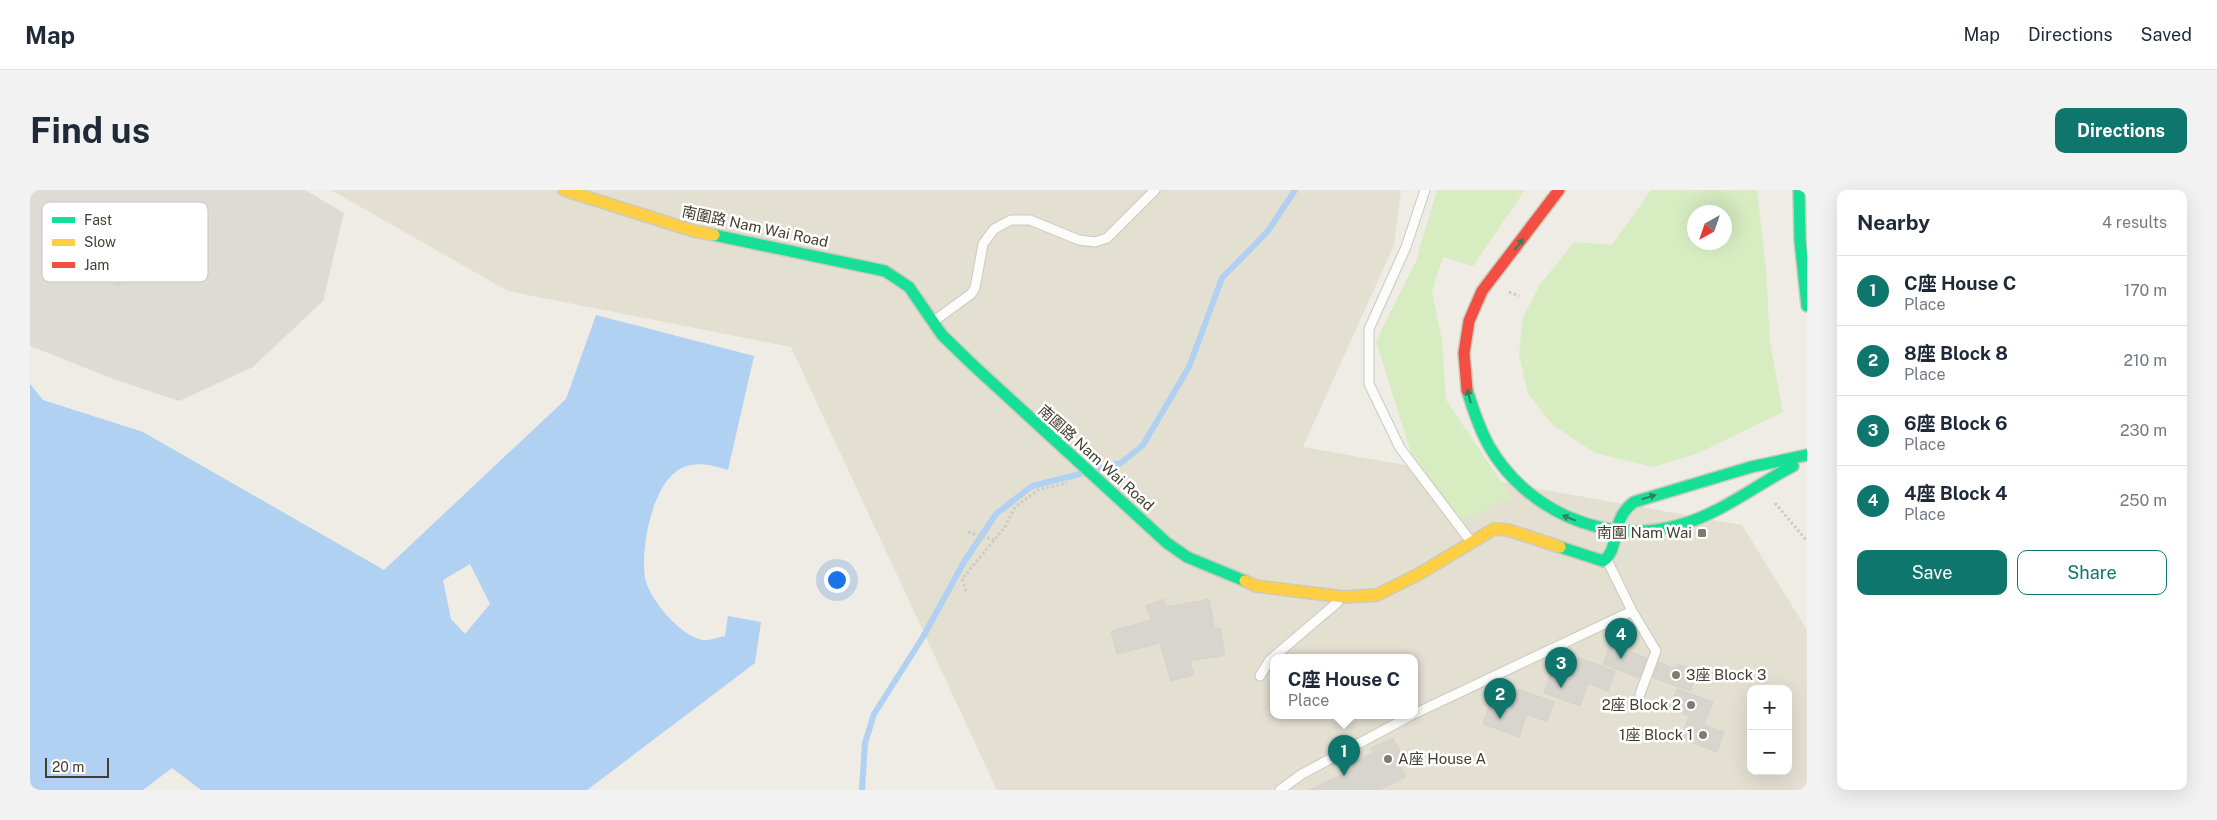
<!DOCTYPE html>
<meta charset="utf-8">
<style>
body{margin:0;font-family:"Public Sans","Noto Sans TC",sans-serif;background:#f2f2f3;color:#1f2937}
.controls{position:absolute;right:15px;bottom:15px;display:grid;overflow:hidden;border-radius:10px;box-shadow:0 5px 20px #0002}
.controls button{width:45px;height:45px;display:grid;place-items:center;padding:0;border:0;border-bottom:1px solid #e0e1e3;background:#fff;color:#1f2937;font:25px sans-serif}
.compass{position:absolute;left:1657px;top:15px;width:45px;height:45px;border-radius:50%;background:#fff;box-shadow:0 5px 20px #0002;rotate:220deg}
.scale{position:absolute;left:15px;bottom:12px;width:64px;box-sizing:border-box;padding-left:5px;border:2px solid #443e31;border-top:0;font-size:14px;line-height:18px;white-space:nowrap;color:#443e31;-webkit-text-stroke:4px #fff;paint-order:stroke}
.you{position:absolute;left:806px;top:389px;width:18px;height:18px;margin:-12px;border:4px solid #fff;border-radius:50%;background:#1a73e8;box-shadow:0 0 0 8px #1a73e833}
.badge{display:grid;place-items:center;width:32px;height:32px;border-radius:50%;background:#0f766e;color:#fff;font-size:16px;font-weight:700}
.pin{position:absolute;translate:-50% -41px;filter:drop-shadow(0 1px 2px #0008)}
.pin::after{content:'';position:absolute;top:26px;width:18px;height:15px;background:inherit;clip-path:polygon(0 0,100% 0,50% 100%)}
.popup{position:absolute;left:1240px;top:464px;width:148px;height:65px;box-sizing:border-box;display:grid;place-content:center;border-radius:10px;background:#fff;filter:drop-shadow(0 1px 4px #0005);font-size:16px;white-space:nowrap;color:#747a83}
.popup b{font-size:19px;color:#1f2937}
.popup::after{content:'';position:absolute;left:50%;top:100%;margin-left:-10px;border:10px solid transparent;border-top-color:#fff}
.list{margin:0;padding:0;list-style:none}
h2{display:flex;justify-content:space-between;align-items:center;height:65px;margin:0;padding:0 20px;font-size:21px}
h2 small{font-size:16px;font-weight:400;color:#747a83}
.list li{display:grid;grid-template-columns:32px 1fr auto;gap:15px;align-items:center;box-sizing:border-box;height:70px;padding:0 20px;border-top:1px solid #e0e1e3}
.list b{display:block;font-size:19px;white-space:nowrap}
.list p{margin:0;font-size:16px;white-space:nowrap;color:#747a83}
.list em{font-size:16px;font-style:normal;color:#747a83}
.actions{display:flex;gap:10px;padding:15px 20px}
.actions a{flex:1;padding:11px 0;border:1px solid #0f766e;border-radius:10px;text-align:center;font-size:18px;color:#0f766e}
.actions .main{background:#0f766e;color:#fff}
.map{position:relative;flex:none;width:1777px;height:600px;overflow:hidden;border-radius:10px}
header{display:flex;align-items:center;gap:30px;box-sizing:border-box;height:70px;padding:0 25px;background:#fff;border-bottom:1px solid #e0e1e3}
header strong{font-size:24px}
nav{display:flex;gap:28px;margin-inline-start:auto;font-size:18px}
.intro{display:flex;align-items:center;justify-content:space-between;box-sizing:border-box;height:120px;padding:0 30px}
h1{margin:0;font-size:35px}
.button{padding:12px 22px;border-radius:10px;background:#0f766e;color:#fff;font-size:18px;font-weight:700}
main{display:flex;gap:30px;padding:0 30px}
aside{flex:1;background:#fff;border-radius:10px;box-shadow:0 5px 20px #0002}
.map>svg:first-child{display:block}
.residential{fill:#e3dfd1;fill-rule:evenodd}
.green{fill:#d7ecc1;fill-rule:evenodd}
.parking{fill:#dddbd4}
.water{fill:#b0d1f1;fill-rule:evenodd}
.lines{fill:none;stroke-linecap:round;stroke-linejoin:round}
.stream{stroke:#b0d1f1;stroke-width:6}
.building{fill:#d7d5cd;stroke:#d6d3ca}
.lane-casing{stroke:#cac8c0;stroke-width:11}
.fast-casing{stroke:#cecabb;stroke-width:14}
.slow-casing{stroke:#cecabb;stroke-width:14}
.jam-casing{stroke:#cecabb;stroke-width:14}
.path{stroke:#cdcbc5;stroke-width:3;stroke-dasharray:2.5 2.5;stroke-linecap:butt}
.lane{stroke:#fcfcfb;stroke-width:9}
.fast{stroke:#16e098;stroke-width:11}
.slow{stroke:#ffcf43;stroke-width:11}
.jam{stroke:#f24e42;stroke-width:11}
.oneway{fill:#327f5a}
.poi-dot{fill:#807b70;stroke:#fff;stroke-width:2}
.labels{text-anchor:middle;stroke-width:5;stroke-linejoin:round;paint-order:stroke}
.street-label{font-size:15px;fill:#443e31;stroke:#fff}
.poi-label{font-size:15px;fill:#443e31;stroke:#fff;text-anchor:end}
.key{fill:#fff;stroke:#c7c5c1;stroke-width:1}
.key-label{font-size:14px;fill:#443e31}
</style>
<header>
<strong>Map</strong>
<nav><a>Map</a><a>Directions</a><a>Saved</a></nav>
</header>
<div class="intro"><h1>Find us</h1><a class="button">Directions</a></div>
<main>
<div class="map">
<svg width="1777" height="600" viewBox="0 0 1777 600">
<rect width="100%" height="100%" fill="#eeece4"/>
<!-- residential -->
<path class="residential" d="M301,0H1371L1364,55L1273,257L1712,335L1777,440V600H967L761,157L478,101ZM1244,467H1384V525H1244ZM1721,499H1758V581H1721Z"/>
<!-- green -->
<path class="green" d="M1407,0H1495L1443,76L1413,67L1402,102L1412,150L1416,210L1482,308L1432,330L1381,263L1346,151L1386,71Z
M1621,0H1727L1736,79L1740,153L1753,222L1666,264L1623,277L1565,263L1523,235L1498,203L1489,165L1493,127L1511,93L1544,52L1582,55ZM1664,22H1694V52H1664Z"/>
<!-- parking -->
<path class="parking" d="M0,0H275L314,23L293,111L223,177L149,211L81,188L0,156Z"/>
<!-- water -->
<path class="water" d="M566,125L724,166L698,280C684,276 671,272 657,276C623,285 610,358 615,388C619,409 651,447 673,450C679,451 689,447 695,446L698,426L731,432L725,473L557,600H171L142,578L113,600H0V194L13,210L113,242L354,380L536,209ZM440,374L460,414L435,444L421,429L413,390Z"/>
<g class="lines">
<!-- stream -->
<path class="stream" d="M1067,279L1091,273L1113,255L1159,177L1192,88L1238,41L1265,0
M832,600L835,553L844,524L893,447L934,372L966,324L1002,296L1050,284"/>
</g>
<!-- building -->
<path class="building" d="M38,32L67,48L63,57L96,77L94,80L97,82L88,97L54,72L25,56Z
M1134,409L1136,417L1179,409L1185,439L1190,438L1195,465L1160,471L1164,485L1141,491L1130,453L1087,464L1081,441L1121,430L1116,416Z
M1580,454L1617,468L1609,488L1573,474Z
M1549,468L1585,481L1578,501L1558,493L1550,516L1514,503L1521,483L1541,490Z
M1628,472L1646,479L1648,474L1668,481L1660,501L1623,488Z
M1488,499L1524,512L1517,532L1497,524L1489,547L1453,534L1460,514L1480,522Z
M1647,499L1683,512L1674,535L1694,542L1687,562L1651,548L1659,526L1639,518Z
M1363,548L1371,564L1369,565L1372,572L1369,573L1376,587L1349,600H1279L1322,580L1319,575L1343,563L1341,558Z"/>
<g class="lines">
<!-- lane casing -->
<g class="lane-casing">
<path id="lane" d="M1395,0L1376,57L1339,139V194L1370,258L1439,349
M904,131L941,104L945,98L953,54L964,39L981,30H1000L1049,50L1065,52L1077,48L1125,0
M1602,421L1626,461L1610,504
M1230,486L1240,470L1308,412
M1384,524L1602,421L1578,372
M1250,600L1272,584L1382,525"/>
</g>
<!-- fast casing -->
<g class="fast-casing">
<path id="fast" d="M1769,0L1770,50L1777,116
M684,45L855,81L879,97L912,145L944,176L1137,353L1157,367L1215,391
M1437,200C1443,219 1449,238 1459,256C1496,320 1573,355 1645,336C1688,326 1724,296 1763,276
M1530,357L1573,371C1591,359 1579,330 1604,312L1721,277L1777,265"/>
</g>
<!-- slow casing -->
<g class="slow-casing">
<path id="slow" d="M534,0L664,41L684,45
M1215,391L1226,396L1314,407L1347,405L1389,384L1464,339L1478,340L1530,357"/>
</g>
<!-- jam casing -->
<g class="jam-casing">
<path id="jam" d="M1437,200L1434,163L1439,131L1452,101L1529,0"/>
</g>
<!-- path -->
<path class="path" d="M1479,102L1489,106
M1745,313L1777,351
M938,342L964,350
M936,401L932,389L975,337L985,317L1008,300L1037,293"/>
<!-- lane -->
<use href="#lane" class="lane"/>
<!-- fast -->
<use href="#fast" class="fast"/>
<!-- slow -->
<use href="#slow" class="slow"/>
<!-- jam -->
<use href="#jam" class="jam"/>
</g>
<!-- one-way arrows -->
<defs><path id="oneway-solid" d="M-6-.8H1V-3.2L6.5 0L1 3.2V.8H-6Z" transform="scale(1.25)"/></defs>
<g class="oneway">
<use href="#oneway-solid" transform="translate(1489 54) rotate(-51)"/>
<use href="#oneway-solid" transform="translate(1439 206) rotate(-104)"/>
<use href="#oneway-solid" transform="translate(1619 307) rotate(-17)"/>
<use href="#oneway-solid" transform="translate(1539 328) rotate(-159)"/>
</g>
<!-- markers -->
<g class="poi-dot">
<rect x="1667" y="338" width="10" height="10" rx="2.5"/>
<circle cx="1646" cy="485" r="5"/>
<circle cx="1661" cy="515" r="5"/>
<circle cx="1673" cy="545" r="5"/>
<circle cx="1358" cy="569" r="5"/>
</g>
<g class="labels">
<!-- street labels -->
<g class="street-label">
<text transform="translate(725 37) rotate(12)" y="5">南圍路 Nam Wai Road</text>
<text transform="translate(1066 268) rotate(42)" y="5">南圍路 Nam Wai Road</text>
</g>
<!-- poi labels -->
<g class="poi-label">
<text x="1662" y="348">南圍 Nam Wai</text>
<text x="1656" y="490" text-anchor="start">3座 Block 3</text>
<text x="1651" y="520">2座 Block 2</text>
<text x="1663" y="550">1座 Block 1</text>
<text x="1368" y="574" text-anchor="start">A座 House A</text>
</g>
</g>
<!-- legend -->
<rect x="12" y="12" width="166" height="80" rx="8" class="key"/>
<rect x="22" y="27" width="23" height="6" fill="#16e098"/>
<rect x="22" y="49" width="23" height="7" fill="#ffcf43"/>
<rect x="22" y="72" width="23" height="6" fill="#f24e42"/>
<g class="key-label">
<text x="54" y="35">Fast</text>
<text x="54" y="57">Slow</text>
<text x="54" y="80">Jam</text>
</g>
</svg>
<div class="controls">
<button>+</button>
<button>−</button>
</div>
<svg class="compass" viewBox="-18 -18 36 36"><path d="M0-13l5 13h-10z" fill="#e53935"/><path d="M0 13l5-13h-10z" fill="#747a83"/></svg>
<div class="scale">20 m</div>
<div class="you"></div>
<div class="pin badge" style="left:1314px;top:586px">1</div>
<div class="popup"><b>C座 House C</b>Place</div>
<div class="pin badge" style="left:1470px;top:529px">2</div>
<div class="pin badge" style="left:1531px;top:498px">3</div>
<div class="pin badge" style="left:1591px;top:469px">4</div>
</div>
<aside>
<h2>Nearby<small>4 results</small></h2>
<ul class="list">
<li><span class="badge">1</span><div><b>C座 House C</b><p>Place</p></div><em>170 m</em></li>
<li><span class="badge">2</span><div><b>8座 Block 8</b><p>Place</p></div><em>210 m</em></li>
<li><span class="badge">3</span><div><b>6座 Block 6</b><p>Place</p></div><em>230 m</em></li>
<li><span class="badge">4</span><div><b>4座 Block 4</b><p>Place</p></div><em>250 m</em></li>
</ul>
<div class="actions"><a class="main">Save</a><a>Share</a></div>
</aside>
</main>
